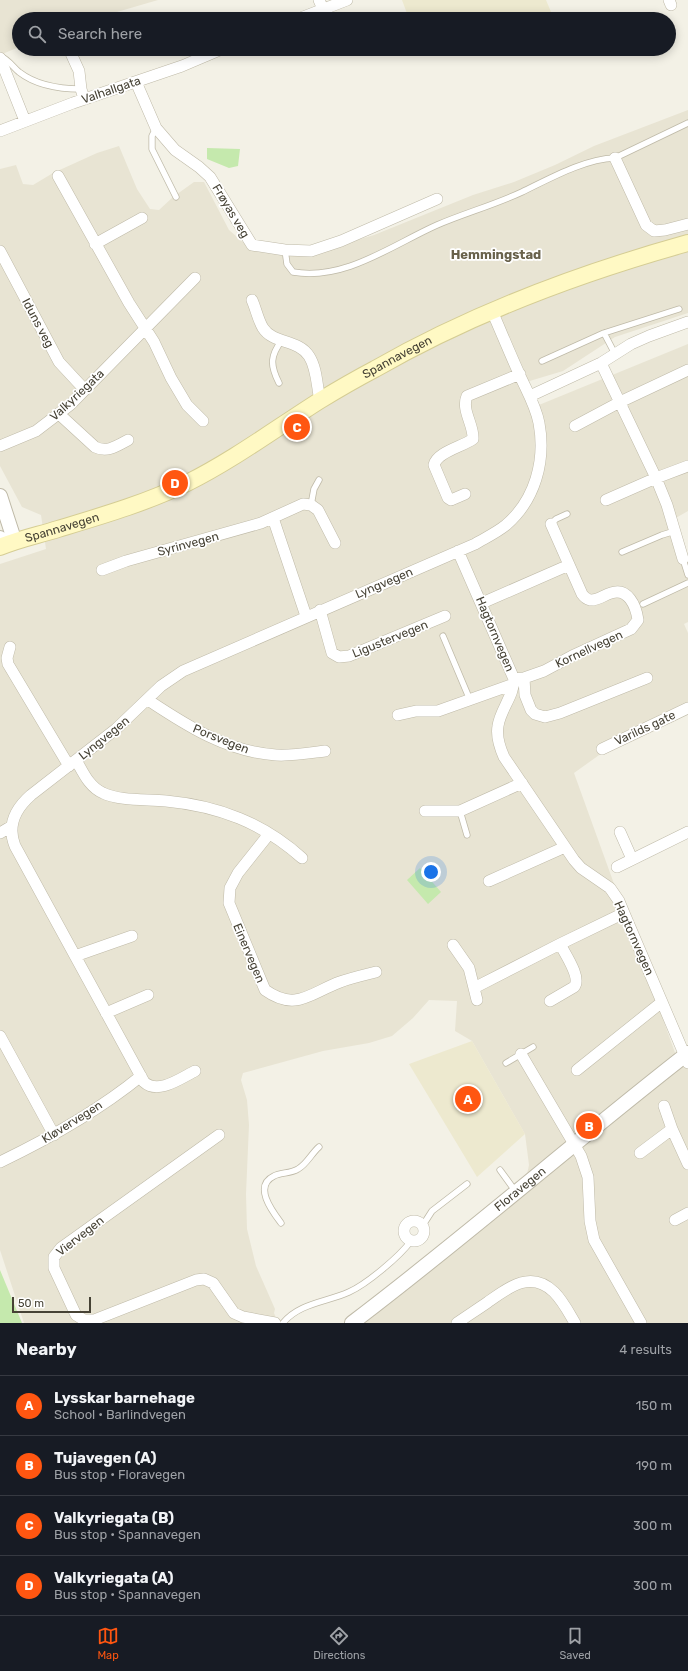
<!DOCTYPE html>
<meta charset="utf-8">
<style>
body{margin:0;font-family:Rubik,sans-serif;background:#242831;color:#f1f3f6}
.scale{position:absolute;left:12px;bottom:10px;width:79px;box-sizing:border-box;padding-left:4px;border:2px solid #464235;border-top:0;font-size:11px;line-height:14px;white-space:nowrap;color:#464235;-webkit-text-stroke:3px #fff;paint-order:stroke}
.you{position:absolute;left:431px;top:872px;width:14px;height:14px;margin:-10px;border:3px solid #fff;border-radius:50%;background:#1a73e8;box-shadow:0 0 0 6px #1a73e833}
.badge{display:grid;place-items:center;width:26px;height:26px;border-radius:50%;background:#ff5611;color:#fff;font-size:13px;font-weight:700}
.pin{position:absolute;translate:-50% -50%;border:2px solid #fff;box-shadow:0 1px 4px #0006}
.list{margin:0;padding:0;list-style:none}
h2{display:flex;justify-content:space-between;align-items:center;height:52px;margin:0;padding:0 16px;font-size:17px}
h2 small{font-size:13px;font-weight:400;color:#9ea1a6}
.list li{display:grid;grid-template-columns:26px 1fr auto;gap:12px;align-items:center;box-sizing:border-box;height:60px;padding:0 16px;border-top:1px solid #363941}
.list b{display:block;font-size:15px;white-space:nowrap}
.list p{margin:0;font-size:13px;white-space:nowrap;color:#9ea1a6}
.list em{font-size:13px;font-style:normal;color:#9ea1a6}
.icon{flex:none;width:22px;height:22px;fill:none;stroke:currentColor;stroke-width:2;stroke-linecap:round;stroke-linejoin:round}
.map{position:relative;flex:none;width:688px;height:1323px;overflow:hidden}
.search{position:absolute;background:#171b24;box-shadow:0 2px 10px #0003;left:12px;right:12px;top:12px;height:44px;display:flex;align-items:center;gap:10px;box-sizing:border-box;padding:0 14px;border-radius:22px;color:#9ea1a6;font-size:15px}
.sheet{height:292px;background:#171b24}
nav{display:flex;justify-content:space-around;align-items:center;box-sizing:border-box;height:56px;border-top:1px solid #363941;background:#171b24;font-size:11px;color:#9ea1a6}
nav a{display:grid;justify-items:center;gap:2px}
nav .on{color:#ff5611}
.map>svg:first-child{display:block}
.residential{fill:#e8e4d3}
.education{fill:#ede9cf}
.green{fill:#c5e9ad}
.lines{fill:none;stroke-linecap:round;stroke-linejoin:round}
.service-casing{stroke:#bfbaa8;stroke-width:7}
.minor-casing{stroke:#bfbaa8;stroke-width:12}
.tertiary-casing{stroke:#bfbaa8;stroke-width:16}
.secondary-casing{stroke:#d5cd94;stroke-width:18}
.service{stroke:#fff;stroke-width:5.5}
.minor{stroke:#fff;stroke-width:11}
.tertiary{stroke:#fff;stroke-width:14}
.secondary{stroke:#fff9c4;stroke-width:16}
.labels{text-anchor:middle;stroke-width:3.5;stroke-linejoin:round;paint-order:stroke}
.street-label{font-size:12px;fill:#464235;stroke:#fff}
.neighbourhood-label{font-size:13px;font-weight:bold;fill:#69624c;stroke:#fff}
</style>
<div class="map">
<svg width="688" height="1323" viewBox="0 0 688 1323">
<rect width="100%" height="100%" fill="#f3f1e6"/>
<!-- residential -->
<path class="residential" d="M0,0H158L93,19H19V47L0,55Z
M688,110V313L615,337L563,371L523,383L534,407L688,344V511L674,519L688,561V622L684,624L688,633V706L602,753L574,773L678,1061L688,1054V1323H356L526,1179L529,1165L525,1134L472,1041L455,1031L457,1001L429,1000L413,1018L392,1036L369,1043L323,1051L243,1073L241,1080L247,1100L249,1125L246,1194L247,1229L256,1266L275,1309L274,1313L278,1323H24L0,1250V564L46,549L41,515L22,507L0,466V169L16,165L23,184L33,185L53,173L97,153L119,146L137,189L150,209L159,210L173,197L194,182H204L229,230L244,243L271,248L337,246L374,235L473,195L514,182L555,165L594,146Z"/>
<!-- education -->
<path class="education" d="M402,0H546L554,19H409Z
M472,1041L525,1134L477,1177L409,1064Z"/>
<!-- green -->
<path class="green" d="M207,148L240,149L238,166L229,168L207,159Z
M420,868L441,892L428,904L407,880Z
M0,1270L22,1323H0Z"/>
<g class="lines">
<!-- service casing -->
<g class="service-casing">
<path id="service" d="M194,49L197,59
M0,56C8,59 13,67 19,72C37,86 59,89 81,89
M156,128L152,136V149L176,197
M285,250L287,264L293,272C345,281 392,245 437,225C465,213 494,205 522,192C549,179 584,159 615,158L688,123
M604,333L615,354
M542,361L604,333L679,309
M279,383C270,365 270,356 282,340
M311,505L314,489L319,480
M551,524L556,519L567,514
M622,552L662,535L675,531
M683,559L688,575
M643,604L688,583
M443,636L470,700
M460,811L467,835
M506,1063L533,1047
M500,1170L516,1192
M281,1223C272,1211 253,1186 274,1176C281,1172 290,1174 298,1169C307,1164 311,1154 319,1147
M423,1225L432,1211L467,1184
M283,1323C299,1303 327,1302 349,1292C367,1284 400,1256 411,1241"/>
</g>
<!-- minor casing -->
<g class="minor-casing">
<path id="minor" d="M319,0L323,9
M669,0L671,5
M298,19L347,0
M69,49L79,71L81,89L84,99
M0,58L25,121
M136,82L156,128L175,150L199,167L210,177L252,245L285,250L311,251L341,241L437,199
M0,131L73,103L182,66L222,49
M615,158L646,225L654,231L665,230L688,224
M58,176L129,303L154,342L171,378L187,405L203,421
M95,244L142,218
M0,251L59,362L85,390
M252,300C256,309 258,320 263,328C273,344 298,339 309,356C317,368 317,387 320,401
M601,363L656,478L667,505L683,559
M530,396L601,363L631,344L649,336L688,322
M59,414L95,447C107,453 117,446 128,440
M575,426L620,402L688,370
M0,446L36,431L70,405L195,278
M465,494L451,500L448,498L434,465C437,452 462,447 473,439C474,425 461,410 467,396L520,374
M606,500L656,478L688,466
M273,518L306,616
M458,551L514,679C514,696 500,710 498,726C496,737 500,748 504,757L574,860L581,868L610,888L619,901L624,913L688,1063
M102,570L126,561L261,523L303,504L311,505L318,510L335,543
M482,603L569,565
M320,610L332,653L339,657L349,656L445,616
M10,647L7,658L8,664L69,766
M524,678L525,695L531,710L535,714L545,717L560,713L647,678
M514,679L524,678L544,671L572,656L631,629L638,620C636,606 628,587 611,593C604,595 597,601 590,600C586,599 584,597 582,594L551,524
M148,700C187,726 228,752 276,755C292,756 309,753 325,751
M398,715L416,711H438L514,684
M602,749L688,708
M76,760C83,772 89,787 103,793C119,801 148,799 166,801C219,806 263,823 302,858
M425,811H460L522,783
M620,832L632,859
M0,833L12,826
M269,834L238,873L230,888L229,903L265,990C296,1012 310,993 340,982C351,978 364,975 376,972
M617,867L688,832
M489,881L565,847
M453,945L469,968L477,1000
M75,956L132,936
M474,988L560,944L624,913
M550,1001L574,987C582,978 565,954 560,944
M106,1013L148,995
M0,1036L54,1135
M521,1054L581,1156L588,1177L590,1221L594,1240L641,1323
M577,1070L662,1002
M195,1071C181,1078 158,1095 144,1082L15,846C7,826 15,809 31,795L116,729L161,686L183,671L475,544C485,538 496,533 506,525C535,500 546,461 539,423C536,407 528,393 521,378C511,356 502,334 492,311
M664,1106L672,1129L688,1164
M219,1135L61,1248L54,1257V1268L76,1315L84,1320H94L196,1280L204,1279L213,1283L234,1313L243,1317L275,1323
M640,1153L672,1129
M0,1162C50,1138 98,1111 141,1076
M675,1220L688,1213
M404 1231a10 10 0 1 1 20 0a10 10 0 1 1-20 0Z
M457,1323C467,1316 478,1309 488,1302C509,1287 531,1270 554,1292C563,1301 569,1313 575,1323"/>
</g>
<!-- tertiary casing -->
<g class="tertiary-casing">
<g id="tertiary">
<path d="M0,496L12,533L7,544L0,538"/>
<path id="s1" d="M352,1323C467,1236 575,1141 688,1053"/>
</g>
</g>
<!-- secondary casing -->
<g class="secondary-casing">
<g id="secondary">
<path id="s2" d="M0,547C19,539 39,535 58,529C101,516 146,503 187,483C233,460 275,429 319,401C337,390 356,379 375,369C473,313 580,273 688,243"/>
</g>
</g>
<!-- service -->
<use href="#service" class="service"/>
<!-- minor -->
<use href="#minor" class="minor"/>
<!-- tertiary -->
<use href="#tertiary" class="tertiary"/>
<!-- secondary -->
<use href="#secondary" class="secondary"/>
</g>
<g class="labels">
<!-- street labels -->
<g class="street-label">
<text transform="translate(111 90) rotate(-19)" y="4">Valhallgata</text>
<text transform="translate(231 211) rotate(59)" y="4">Frøyas veg</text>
<text transform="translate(38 323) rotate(62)" y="4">Iduns veg</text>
<text dy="4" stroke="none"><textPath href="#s2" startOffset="443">Spannavegen</textPath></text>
<text transform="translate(77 395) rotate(-43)" y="4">Valkyriegata</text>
<text dy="4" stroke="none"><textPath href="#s2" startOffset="65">Spannavegen</textPath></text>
<text transform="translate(188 544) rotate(-15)" y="4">Syrinvegen</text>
<text transform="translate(384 583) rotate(-23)" y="4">Lyngvegen</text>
<text transform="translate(495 634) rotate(67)" y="4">Hagtornvegen</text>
<text transform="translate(390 639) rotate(-22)" y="4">Ligustervegen</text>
<text transform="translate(589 649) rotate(-25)" y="4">Kornellvegen</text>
<text transform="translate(645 728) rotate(-25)" y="4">Varilds gate</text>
<text transform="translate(104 738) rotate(-39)" y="4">Lyngvegen</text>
<text transform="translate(221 739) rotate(22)" y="4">Porsvegen</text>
<text transform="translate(634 938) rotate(66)" y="4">Hagtornvegen</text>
<text transform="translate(249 953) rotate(67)" y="4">Einervegen</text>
<text transform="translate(72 1122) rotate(-32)" y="4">Kløvervegen</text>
<text dy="4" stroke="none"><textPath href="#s1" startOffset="215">Floravegen</textPath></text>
<text transform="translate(80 1236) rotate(-38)" y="4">Viervegen</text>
</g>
<!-- neighbourhood labels -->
<g class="neighbourhood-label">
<text x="496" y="259">Hemmingstad</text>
</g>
</g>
</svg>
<div class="scale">50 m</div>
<div class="you"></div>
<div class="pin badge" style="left:468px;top:1099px">A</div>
<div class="pin badge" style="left:589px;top:1126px">B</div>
<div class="pin badge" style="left:297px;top:427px">C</div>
<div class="pin badge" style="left:175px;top:483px">D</div>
<div class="search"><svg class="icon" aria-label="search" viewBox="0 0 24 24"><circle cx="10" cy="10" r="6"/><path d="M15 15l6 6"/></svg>Search here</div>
</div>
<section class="sheet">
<h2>Nearby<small>4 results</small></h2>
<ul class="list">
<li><span class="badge">A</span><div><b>Lysskar barnehage</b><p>School · Barlindvegen</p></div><em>150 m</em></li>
<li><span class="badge">B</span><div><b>Tujavegen (A)</b><p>Bus stop · Floravegen</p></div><em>190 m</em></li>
<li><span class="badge">C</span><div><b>Valkyriegata (B)</b><p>Bus stop · Spannavegen</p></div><em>300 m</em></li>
<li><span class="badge">D</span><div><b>Valkyriegata (A)</b><p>Bus stop · Spannavegen</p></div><em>300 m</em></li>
</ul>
</section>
<nav>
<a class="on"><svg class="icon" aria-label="map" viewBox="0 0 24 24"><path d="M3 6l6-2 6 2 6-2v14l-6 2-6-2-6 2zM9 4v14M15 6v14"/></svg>Map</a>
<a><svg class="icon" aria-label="directions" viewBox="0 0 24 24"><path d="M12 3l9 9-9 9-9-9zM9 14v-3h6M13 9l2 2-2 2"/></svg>Directions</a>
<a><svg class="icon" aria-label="saved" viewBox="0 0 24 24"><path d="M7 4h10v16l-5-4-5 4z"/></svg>Saved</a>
</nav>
